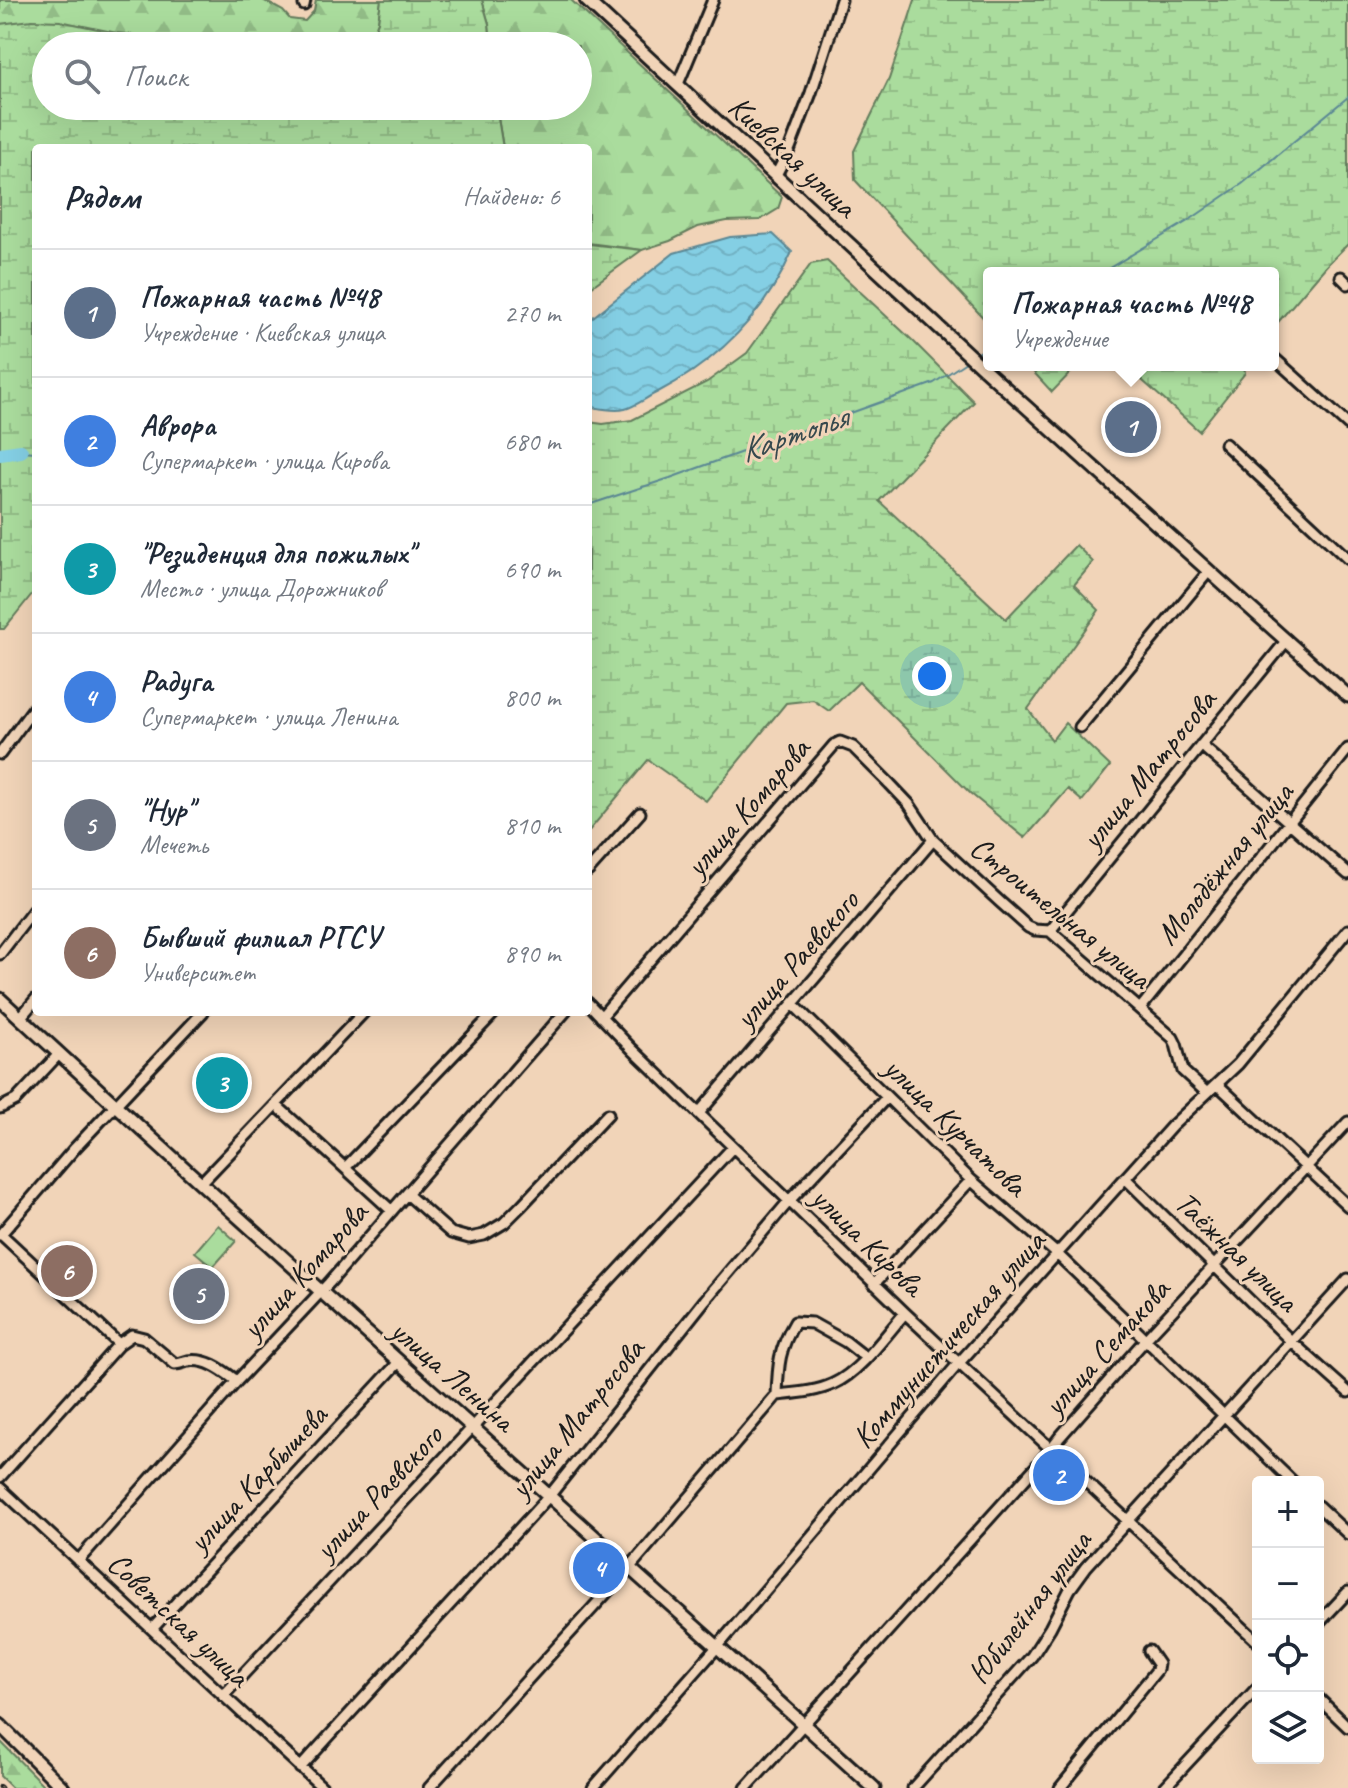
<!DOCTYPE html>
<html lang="ru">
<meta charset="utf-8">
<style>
body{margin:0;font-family:Caveat,sans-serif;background:#f6f6f7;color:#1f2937}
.controls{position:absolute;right:24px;bottom:24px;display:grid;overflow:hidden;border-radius:8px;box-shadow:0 8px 32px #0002}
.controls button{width:72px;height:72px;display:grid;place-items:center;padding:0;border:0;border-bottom:2px solid #e0e1e3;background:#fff;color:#1f2937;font:40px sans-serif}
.you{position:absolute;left:932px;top:676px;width:28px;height:28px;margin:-20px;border:6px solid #fff;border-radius:50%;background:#1a73e8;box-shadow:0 0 0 12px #1a73e833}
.badge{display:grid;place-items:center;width:52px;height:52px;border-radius:50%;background:#b45309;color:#fff;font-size:26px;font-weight:700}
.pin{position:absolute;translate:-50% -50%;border:4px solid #fff;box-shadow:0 2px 8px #0006}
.popup{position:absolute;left:983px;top:267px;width:296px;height:104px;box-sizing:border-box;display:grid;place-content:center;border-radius:8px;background:#fff;filter:drop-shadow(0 2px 6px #0005);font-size:26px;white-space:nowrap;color:#747a83}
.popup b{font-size:30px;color:#1f2937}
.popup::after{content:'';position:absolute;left:50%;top:100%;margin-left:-16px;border:16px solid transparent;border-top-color:#fff}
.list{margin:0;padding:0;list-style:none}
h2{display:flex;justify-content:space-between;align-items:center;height:104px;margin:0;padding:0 32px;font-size:34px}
h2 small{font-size:26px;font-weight:400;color:#747a83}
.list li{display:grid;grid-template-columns:52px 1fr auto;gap:24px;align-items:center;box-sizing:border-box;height:128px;padding:0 32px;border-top:2px solid #e0e1e3}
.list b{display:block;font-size:30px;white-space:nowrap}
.list p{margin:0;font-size:26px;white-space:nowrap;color:#747a83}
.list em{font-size:26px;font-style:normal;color:#747a83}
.icon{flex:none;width:44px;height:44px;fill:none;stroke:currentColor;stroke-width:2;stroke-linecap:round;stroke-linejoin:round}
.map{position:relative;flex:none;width:1348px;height:1788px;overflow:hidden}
.search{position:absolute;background:#fff;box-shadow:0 8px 32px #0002;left:32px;top:32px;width:560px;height:88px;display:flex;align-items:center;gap:20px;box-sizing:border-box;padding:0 28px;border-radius:44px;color:#747a83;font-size:30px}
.panel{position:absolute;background:#fff;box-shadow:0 8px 32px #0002;left:32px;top:144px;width:560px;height:872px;border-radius:8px}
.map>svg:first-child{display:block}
.grass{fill:#aadc9d;stroke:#637c5c;stroke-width:2}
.forest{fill:url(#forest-firs);stroke:#637c5c;stroke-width:2}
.wetland{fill:url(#wetland-marsh);stroke:#637c5c;stroke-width:2}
.water{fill:url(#water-waves);stroke:#5a8794;stroke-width:2}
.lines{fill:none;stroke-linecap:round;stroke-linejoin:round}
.stream{stroke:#5a8794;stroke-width:2}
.river{stroke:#84cfe4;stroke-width:14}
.minor-casing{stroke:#1c1c1c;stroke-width:15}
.major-casing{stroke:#1c1c1c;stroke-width:17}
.minor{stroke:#f1d4b8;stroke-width:9}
.major{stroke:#f1d4b8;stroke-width:11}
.rail-casing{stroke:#1c1c1c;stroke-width:5}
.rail{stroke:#f1d4b8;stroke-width:2;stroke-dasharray:6;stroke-linecap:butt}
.labels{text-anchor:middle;stroke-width:6;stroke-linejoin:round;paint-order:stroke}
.street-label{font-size:32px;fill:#1c1c1c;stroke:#f1d4b8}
.water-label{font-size:34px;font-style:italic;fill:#36494e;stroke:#f1d4b8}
</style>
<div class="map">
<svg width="1348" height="1788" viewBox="0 0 1348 1788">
<defs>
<pattern id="forest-firs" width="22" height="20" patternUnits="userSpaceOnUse" patternTransform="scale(2)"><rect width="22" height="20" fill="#aadc9d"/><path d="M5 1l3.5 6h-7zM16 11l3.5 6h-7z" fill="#92bc87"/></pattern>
<pattern id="wetland-marsh" width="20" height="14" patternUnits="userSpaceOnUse" patternTransform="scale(2)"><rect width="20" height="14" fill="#aadc9d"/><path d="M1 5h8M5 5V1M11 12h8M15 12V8" fill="none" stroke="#92bc87"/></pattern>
<pattern id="water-waves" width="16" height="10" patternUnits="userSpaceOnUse" patternTransform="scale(2)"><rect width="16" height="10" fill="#84cfe4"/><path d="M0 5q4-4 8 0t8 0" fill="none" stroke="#71b1c3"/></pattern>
</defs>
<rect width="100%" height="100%" fill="#f1d4b8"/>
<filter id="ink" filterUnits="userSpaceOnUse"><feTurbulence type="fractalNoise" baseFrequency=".0125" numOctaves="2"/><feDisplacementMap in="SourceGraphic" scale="16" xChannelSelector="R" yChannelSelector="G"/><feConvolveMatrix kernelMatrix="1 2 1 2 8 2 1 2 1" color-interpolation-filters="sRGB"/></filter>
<g filter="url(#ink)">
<!-- grass -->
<path class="grass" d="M218,1225L236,1241L213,1267L195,1252Z"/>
<!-- forest -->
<path class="forest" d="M0,0H263L283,11L290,19L305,21L314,11L316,0H381L378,22L368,46H280L226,37H152L0,24Z
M482,0H571L782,197L778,209L760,220L727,221L698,227L670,241L642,250L588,243V148H503L496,106H578V46H491L489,24Z
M0,1741L46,1788H12L0,1776Z"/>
<!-- wetland -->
<path class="wetland" d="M381,0H482L489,24L491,46H368L378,22Z
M915,0H1348V244L1327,265L1273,328V273H989V324L855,180L854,151L889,79Z
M32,20L60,21L117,33L152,37H226L280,46H46V106H496L503,148H36V589L4,629H0V24Z
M588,243L589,244L642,250L588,289Z
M827,261L912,340L974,402L879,501L1006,619L1076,545L1093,562L1074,585L1099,610L1028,709L1052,740L1065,723L1110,766L1082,801L1068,789L1025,838L970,793L859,682L829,711L813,700L786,703L706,801L648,760L588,832V422L603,424L632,420L707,382L747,353L811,264Z
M1027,365H1078L1052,392Z
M1125,365H1244L1245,373L1199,431Z"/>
<!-- water -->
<path class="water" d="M773,234L792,252C764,315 719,360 658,392C647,397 636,406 625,409C613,412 599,408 588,406V321L674,253L730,237Z"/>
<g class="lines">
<!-- stream -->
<path class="stream" d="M1101,273L1188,221L1242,184L1348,97
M977,354L989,345
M21,451L36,452
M588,505L670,478L934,383L969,360"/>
<!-- river -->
<path class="river" d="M0,454L21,451"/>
<!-- minor casing -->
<g class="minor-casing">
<path id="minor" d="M304,5L305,0
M678,84L713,0
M776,175L790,148L811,93L841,0
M1341,277L1348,284
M1273,357L1348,425
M1225,444L1348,559
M1080,727L1209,571
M1201,745L1348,874
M0,754L36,705
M588,871L640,813
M1050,931L1287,640
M0,954L36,907
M588,1003L633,1050L905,1313L1258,1642
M793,1004L971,1180L1056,1253L1293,1482
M1140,1009L1348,749
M601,1017L834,745L840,742L853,747L890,784L909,804L933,840L999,901L1028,927L1035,930L1050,931L1173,1038L1176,1044L1183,1071L1207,1093
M20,1018L36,999
M1218,1085L1348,1206
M276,1105L392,1211
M0,1108L16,1100L59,1054
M699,1113L933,840
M345,1168L495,1012
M1125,1178L1291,1341L1348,1392
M201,1183L364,1012
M407,1194L451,1233L469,1238L484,1235L504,1223L520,1207L608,1114
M1,1234L119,1344
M0,1235L75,1148L203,1012
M874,1284L971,1180
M777,1395C778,1365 779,1349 795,1322L812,1323L846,1342L865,1357
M0,1477L119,1344L132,1335L144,1338L175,1364C180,1364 184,1362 188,1361C207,1358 222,1370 237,1381
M0,1488L323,1788
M1318,1506L1348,1534
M78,1561L237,1381L329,1283L565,1012
M1318,1624L1348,1592
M152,1629L399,1362
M223,1696L733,1147
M1318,1698L1348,1727
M300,1768L550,1495L705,1300L789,1201L887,1097
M429,1788L630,1567L777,1395C796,1393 816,1392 833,1384C860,1372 885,1336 905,1313
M593,1788L718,1646L958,1364L1172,1126L1238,1064L1348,930
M746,1788L1042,1460L1059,1438L1145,1340L1348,1122
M913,1788L1032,1656L1050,1628L1070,1589L1086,1567L1348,1279
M1060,1788L1157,1670L1158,1664L1149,1651
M1164,1788L1258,1687"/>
</g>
<!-- major casing -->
<g class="major-casing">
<path id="major" d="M586,0L984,369L1348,696
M0,999C288,1266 583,1524 874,1788
M0,1725L63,1788"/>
</g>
<!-- minor -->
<use href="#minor" class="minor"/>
<!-- major -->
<use href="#major" class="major"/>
<!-- rail casing -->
<g class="rail-casing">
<path id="rail" d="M0,1787L1,1788"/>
</g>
<!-- rail -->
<use href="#rail" class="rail"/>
</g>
</g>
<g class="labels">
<!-- street labels -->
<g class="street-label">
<text transform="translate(793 156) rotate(43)" y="11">Киевская улица</text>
<text transform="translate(1148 769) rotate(-51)" y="11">улица Матросова</text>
<text transform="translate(747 807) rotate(-49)" y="11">улица Комарова</text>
<text transform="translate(1224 863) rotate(-51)" y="11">Молодёжная улица</text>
<text transform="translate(1061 912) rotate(39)" y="11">Строительная улица</text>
<text transform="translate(796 959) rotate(-49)" y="11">улица Раевского</text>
<text transform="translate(956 1126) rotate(44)" y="11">улица Курчатова</text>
<text transform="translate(868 1241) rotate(44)" y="11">улица Кирова</text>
<text transform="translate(1237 1251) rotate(44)" y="11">Таёжная улица</text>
<text transform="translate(304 1270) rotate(-48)" y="11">улица Комарова</text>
<text transform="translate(948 1339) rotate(-49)" y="11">Коммунистическая улица</text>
<text transform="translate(1106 1347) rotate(-48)" y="11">улица Семакова</text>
<text transform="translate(453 1375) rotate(41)" y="11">улица Ленина</text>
<text transform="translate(576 1418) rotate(-51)" y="11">улица Матросова</text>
<text transform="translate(257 1478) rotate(-47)" y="11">улица Карбышева</text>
<text transform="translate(378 1492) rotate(-47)" y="11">улица Раевского</text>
<text transform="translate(1029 1607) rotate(-53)" y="11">Юбилейная улица</text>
<text transform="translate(179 1619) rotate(43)" y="11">Советская улица</text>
</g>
<!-- water labels -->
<g class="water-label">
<text transform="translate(793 433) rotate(-19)" y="12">Картопья</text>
</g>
</g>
</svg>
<div class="controls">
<button>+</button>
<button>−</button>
<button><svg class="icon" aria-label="locate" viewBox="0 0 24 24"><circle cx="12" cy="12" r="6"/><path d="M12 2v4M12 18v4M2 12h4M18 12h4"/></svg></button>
<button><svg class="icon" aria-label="layers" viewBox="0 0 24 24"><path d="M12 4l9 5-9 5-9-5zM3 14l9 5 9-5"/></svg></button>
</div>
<div class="you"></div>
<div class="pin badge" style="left:1131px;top:427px;background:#5c6f8a">1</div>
<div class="popup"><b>Пожарная часть №48</b>Учреждение</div>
<div class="pin badge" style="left:1059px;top:1475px;background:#3f7fe0">2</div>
<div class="pin badge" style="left:222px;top:1083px;background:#0f9aa8">3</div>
<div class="pin badge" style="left:599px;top:1568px;background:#3f7fe0">4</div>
<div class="pin badge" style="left:199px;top:1294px;background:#6b7280">5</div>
<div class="pin badge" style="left:67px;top:1271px;background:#8d6e63">6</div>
<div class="search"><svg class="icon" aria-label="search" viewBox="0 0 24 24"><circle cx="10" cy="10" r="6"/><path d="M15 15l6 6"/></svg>Поиск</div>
<section class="panel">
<h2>Рядом<small>Найдено: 6</small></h2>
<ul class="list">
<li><span class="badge" style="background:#5c6f8a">1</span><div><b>Пожарная часть №48</b><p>Учреждение · Киевская улица</p></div><em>270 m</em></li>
<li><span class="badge" style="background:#3f7fe0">2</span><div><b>Аврора</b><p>Супермаркет · улица Кирова</p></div><em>680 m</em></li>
<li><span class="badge" style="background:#0f9aa8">3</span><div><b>&quot;Резиденция для пожилых&quot;</b><p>Место · улица Дорожников</p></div><em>690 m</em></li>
<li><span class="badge" style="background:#3f7fe0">4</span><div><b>Радуга</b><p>Супермаркет · улица Ленина</p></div><em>800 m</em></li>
<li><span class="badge" style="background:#6b7280">5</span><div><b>&quot;Нур&quot;</b><p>Мечеть</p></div><em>810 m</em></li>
<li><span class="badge" style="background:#8d6e63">6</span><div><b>Бывший филиал РГСУ</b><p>Университет</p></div><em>890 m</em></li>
</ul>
</section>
</div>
